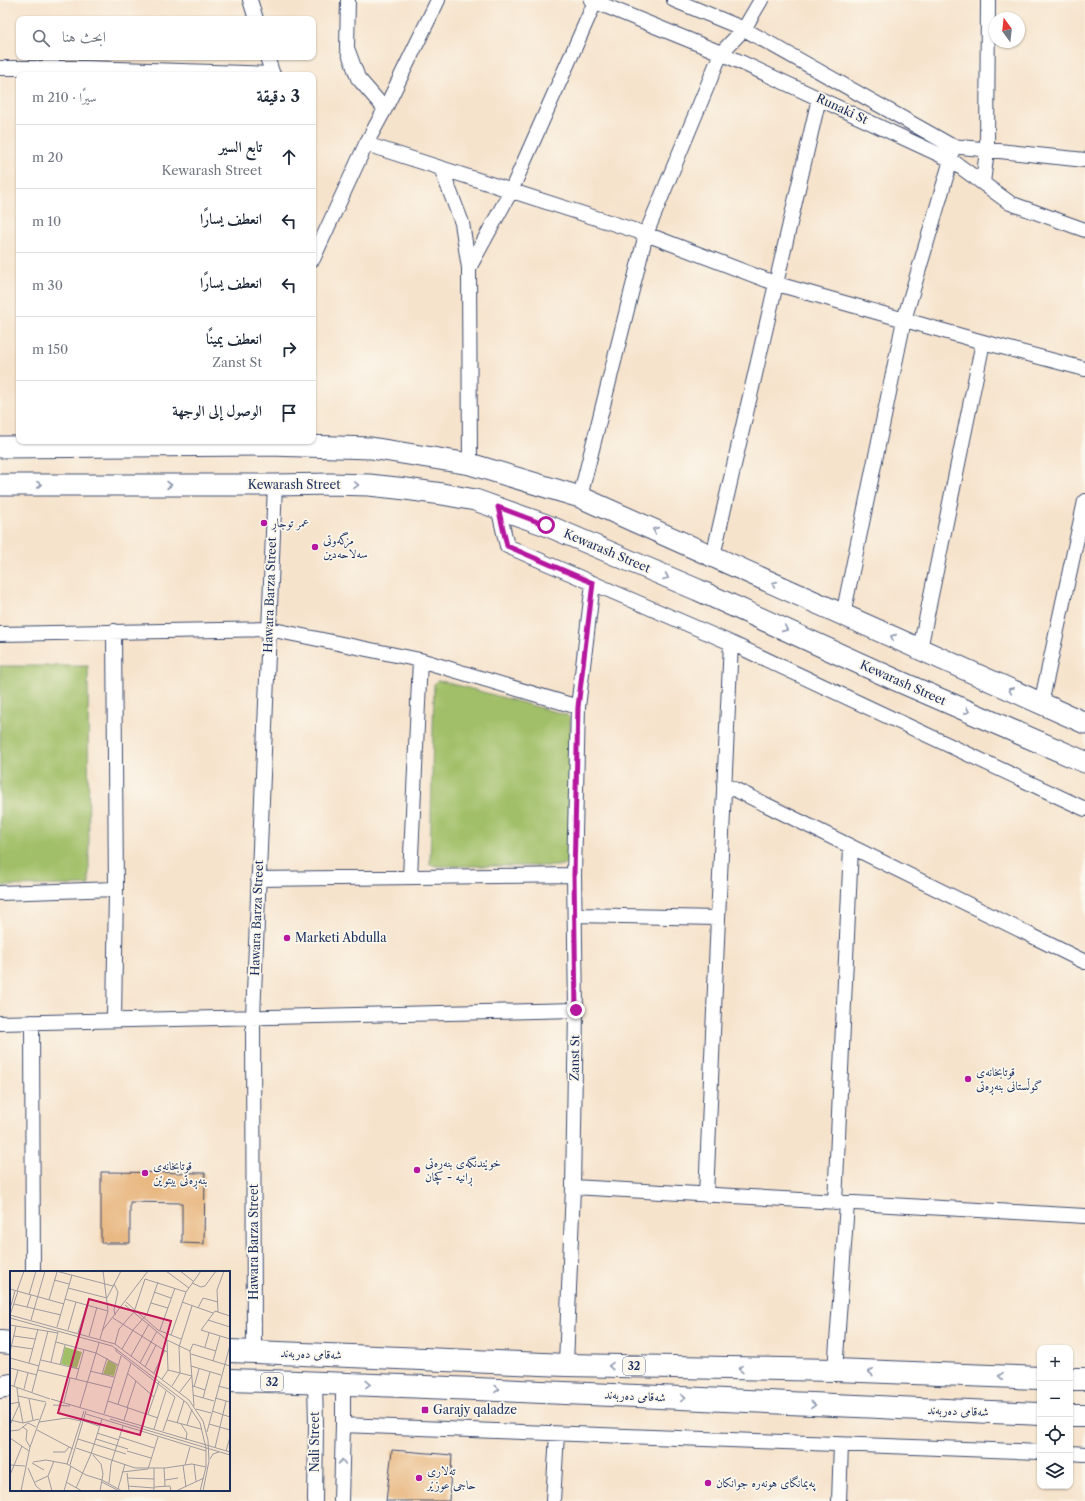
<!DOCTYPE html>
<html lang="ar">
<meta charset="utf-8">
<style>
body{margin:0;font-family:"Libre Caslon Text",Amiri,serif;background:#f6f6f7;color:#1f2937;direction:rtl}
.controls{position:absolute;right:12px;bottom:12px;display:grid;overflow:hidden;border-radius:8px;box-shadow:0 1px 3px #0004}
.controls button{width:36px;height:36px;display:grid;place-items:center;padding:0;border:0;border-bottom:1px solid #e0e1e3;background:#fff;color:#1f2937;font:20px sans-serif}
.compass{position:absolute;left:989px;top:12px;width:36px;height:36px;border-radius:50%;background:#fff;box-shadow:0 1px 3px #0004;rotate:345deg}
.stop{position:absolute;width:12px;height:12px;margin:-9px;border:3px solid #b5179e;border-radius:50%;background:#fff}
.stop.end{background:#b5179e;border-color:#fff;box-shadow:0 1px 4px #0008}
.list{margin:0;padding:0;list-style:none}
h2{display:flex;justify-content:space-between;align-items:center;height:52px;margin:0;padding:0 16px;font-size:17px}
h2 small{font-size:13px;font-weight:400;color:#747a83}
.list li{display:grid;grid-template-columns:26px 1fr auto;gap:12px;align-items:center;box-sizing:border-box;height:64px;padding:0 16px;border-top:1px solid #e0e1e3}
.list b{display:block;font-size:15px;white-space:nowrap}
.list p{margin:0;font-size:13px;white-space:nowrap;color:#747a83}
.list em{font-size:13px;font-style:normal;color:#747a83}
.icon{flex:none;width:22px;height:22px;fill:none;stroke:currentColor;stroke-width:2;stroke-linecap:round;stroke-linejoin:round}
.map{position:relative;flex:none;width:1085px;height:1501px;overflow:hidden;direction:ltr}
.search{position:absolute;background:#fff;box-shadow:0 1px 3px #0004;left:16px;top:16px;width:300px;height:44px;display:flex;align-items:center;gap:10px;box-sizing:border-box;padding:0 14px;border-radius:8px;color:#747a83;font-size:15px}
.panel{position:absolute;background:#fff;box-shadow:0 1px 3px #0004;left:16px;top:72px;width:300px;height:372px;border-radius:8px;direction:rtl}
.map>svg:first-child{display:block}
.green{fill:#a1bf67;stroke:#5e7762}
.building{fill:#e9b984}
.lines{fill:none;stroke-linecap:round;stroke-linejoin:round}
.minor-casing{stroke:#3c4a6e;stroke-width:16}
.secondary-casing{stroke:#3c4a6e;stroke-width:23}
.trunk-casing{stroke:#3c4a6e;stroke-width:24}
.minor{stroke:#fff;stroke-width:14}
.secondary{stroke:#fff;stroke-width:21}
.trunk{stroke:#fff;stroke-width:22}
.oneway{stroke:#8d97ae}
.route{stroke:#b5179e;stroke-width:5}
.poi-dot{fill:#b5179e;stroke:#fbf7ec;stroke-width:1.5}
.labels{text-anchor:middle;stroke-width:3.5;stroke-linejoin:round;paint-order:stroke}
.shield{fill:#fbf7ec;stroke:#5e6b89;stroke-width:1}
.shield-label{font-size:11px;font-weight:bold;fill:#1b2f5e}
.street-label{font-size:12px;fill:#1b2f5e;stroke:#fbf7ec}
.poi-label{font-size:12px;fill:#1b2f5e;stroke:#fbf7ec;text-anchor:start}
.inset-road{fill:none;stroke:#9e9ba0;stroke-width:1}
.view{fill:#c2185b;fill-opacity:0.15;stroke:#c2185b;stroke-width:2}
.inset-edge{fill:none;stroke:#1b2f5e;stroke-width:2}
</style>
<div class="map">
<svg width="1085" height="1501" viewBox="0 0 1085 1501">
<rect width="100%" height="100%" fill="#fbf7ec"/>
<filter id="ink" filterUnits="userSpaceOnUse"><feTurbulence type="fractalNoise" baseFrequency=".025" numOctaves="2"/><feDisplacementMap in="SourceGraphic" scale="8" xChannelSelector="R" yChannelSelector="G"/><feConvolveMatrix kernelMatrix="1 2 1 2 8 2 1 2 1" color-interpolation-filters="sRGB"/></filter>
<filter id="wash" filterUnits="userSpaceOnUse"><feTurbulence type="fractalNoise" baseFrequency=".012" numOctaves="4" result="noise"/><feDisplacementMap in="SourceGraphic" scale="16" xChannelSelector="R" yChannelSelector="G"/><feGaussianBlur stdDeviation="0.9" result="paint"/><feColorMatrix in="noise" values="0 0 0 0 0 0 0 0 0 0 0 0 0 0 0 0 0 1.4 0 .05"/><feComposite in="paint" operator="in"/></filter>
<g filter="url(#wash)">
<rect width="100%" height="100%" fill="#f6e3cc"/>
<!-- green -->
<path class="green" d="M0,666H88L89,885L0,886Z
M437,681L446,682L567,715L570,719L571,752L569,861L566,864L557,866H436L430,864L434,684Z"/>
<g id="blocks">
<!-- building -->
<path class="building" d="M101,1172L205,1173L204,1244L182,1243V1203L130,1202V1243H101Z
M392,1450L452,1455L449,1501H386Z"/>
</g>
</g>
<g filter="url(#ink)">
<use href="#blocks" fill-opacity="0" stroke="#3c4a6e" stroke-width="1"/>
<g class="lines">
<!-- minor casing -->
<g class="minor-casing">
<path id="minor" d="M250,0L256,19
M348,0L347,48L358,78L385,109
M591,0L721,53L951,160L1010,203L1085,230
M674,0L744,29L952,146L1085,160
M267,57L273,75
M0,68H85L273,74
M366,144L646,234L777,284L983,342L1085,369
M441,168L462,223L469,268
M983,183L987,150L988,0
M313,259L366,144L385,109L438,0
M470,464L469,268L511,191L595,2
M580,497L646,234L721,53L744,29L761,0
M498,507L507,546L731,643L1085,809
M713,556L819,98
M843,615L904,320L951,160L952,146
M0,634L269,629L420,660L578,707
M920,649L983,342
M1041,704L1085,501
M724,784L1085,962
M410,877L420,660
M258,879L574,875
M0,893L116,889
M575,915L718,918
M114,1020L116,889L114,631
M32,1022L33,1272
M0,1023L576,1010
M573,1187L1085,1216
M706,1195L718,918L731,643
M835,1203L851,847
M254,1352L253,1017L275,485
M566,1365L573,1187L576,1010L574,875L578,707L593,583
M835,1370L847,1204
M315,1383L316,1425L315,1501
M343,1425L1040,1452
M1070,1453L1085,1454
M341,1501L343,1425V1383
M553,1501L557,1434
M839,1501L841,1445"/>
</g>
<!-- secondary casing -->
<g class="secondary-casing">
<path id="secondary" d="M0,447L269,445L371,448L470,464L580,497L1085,723
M0,485H275L331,484L369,485L406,489L442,494L475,500L546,525L698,590L896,680L1085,762"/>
</g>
<!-- trunk casing -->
<g class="trunk-casing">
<path id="trunk" d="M0,1342L11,1343
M229,1351L566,1365L835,1370L1040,1378
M1070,1379H1085
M229,1380C500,1388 770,1403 1040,1414
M0,1387L11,1385
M1070,1416H1085"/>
</g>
<!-- minor -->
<use href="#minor" class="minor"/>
<!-- secondary -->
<use href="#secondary" class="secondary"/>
<!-- trunk -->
<use href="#trunk" class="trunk"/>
</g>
<!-- one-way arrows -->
<defs><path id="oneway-chevron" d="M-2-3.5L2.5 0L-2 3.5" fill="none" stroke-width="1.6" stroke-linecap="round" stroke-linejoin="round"/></defs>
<g class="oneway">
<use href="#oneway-chevron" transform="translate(39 485)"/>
<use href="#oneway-chevron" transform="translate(169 485)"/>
<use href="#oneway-chevron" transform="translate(356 485) rotate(2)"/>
<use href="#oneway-chevron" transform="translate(655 530) rotate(-156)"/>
<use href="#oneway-chevron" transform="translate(666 577) rotate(23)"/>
<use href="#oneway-chevron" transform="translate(774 584) rotate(-156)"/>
<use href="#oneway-chevron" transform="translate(785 629) rotate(24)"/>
<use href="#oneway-chevron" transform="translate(893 637) rotate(-156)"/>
<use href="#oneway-chevron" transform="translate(1011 690) rotate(-156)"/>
<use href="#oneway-chevron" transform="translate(967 711) rotate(23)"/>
<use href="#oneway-chevron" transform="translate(611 1366) rotate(-179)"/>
<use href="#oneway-chevron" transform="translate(741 1369) rotate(-179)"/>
<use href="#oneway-chevron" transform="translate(871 1372) rotate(-178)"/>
<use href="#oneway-chevron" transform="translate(1001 1376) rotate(-178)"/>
<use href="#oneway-chevron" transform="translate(368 1384) rotate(2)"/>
<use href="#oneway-chevron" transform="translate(497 1389) rotate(2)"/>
<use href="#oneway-chevron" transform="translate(683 1398) rotate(3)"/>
<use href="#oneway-chevron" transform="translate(813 1405) rotate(3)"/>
<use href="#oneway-chevron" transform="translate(342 1462) rotate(-88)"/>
</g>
</g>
<g class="lines" filter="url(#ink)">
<!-- route -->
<path class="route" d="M546,525L498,507L507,546L593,583L578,707L574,875L576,1010"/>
</g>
<!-- markers -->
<g class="poi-dot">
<circle cx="264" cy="523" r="4"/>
<circle cx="315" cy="547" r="4"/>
<circle cx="287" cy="938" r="4"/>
<circle cx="968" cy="1079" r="4"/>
<circle cx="417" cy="1170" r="4"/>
<circle cx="145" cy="1173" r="4"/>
<rect x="421" y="1406" width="8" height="8" rx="2"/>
<circle cx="419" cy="1478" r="4"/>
<circle cx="708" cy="1483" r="4"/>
</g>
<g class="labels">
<!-- shield labels -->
<g class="shield">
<rect x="623" y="1357" width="22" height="18" rx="3"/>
<rect x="261" y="1373" width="22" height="18" rx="3"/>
</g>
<g class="shield-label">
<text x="634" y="1370">32</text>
<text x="272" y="1386">32</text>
</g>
<!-- street labels -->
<g class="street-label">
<text transform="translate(842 109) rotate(25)" y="4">Runaki St</text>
<text x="294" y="489">Kewarash Street</text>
<text transform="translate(607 551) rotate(23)" y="4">Kewarash Street</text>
<text transform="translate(270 595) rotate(-88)" y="4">Hawara Barza Street</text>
<text transform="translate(903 683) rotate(24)" y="4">Kewarash Street</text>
<text transform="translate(257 918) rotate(-88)" y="4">Hawara Barza Street</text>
<text transform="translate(575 1058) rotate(-89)" y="4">Zanst St</text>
<text transform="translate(254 1242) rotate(-90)" y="4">Hawara Barza Street</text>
<text transform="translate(311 1354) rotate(2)" y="4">شەقامی دەربەند</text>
<text transform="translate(635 1396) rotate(3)" y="4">شەقامی دەربەند</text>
<text transform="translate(958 1411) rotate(2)" y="4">شەقامی دەربەند</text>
<text transform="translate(315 1442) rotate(-90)" y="4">Nali Street</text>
</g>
<!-- poi labels -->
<g class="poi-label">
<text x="272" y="527">عمر توجاڕ</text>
<text x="323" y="544">مزگەوتی<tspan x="323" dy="14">سەلاحەدین</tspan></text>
<text x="295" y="942">Marketi Abdulla</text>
<text x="976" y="1076">قوتابخانه‌ی<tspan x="976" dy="14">گوڵستانی بنه‌ڕه‌تی</tspan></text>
<text x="425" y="1167">خوێندنگەی بنەڕەتی<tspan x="425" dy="14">ڕانیە - کچان</tspan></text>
<text x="153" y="1170">قوتابخانەی<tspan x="153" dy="14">بنەڕەتی بیتوێن</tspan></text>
<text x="433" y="1414">Garajy qaladze</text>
<text x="427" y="1475">تەلاری<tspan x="427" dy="14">حاجی عوزێر</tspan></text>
<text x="716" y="1487">پەیمانگای هونەرە جوانکان</text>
</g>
</g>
<!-- overview -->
<g transform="translate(10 1271)">
<rect width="220" height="220" fill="#f6e3cc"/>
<path d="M55,76L72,81L67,97L51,93ZM98,89L107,94L104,105L93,103Z" fill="#a1bf67"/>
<path class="inset-road" d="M46,0L103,15M156,0L179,17M170,0L183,10M44,9L59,13M182,12L191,16L195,15L206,0M104,13L108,21L104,39L105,44M58,17L97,27L111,0M0,18L54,33M7,20L14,0M144,21L161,27M19,24L26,0M55,28L98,40M39,29L47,1M116,31L148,59L171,68M172,31L203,42M141,32L158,37M4,33L51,44M115,34L157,69L180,80M17,36L21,24M188,37L193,27L208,31M0,38L5,20M125,38L135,8L176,21M208,41L207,19L214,0M137,43L153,48M0,44L8,20M0,44L105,73L179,129L193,150L198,169L199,190L193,220M220,45L205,40L191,59L220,68M0,47L102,75L177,132L190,152L196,177V196L190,220M103,47L157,81M21,49L35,0M198,49L220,56M0,54L48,62M47,56L62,4M58,59L66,31M150,59L165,17M92,60L138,0M68,62L77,34M161,64L176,21L191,0M4,65L25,68M79,65L87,36M90,68L98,40L93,0M46,71L86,82L108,94M105,73L109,58L124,41M2,75L23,78M195,76L199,62M106,77V80L165,126L153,160M112,78L123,59L137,43L148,11M0,81L6,55M181,83L220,95M121,85L139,53M0,87L29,95M31,89L69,98M203,90L210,65M41,91L48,61M19,92L28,58M130,92L147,60M50,94L55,74M181,95L211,104M135,96L146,74M0,97L27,104M28,99L102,117M158,99L182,105L169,122M80,100L104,106M117,102L144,126M144,102L155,79M92,103L97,87M66,108L74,79M152,108L158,99L157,69M0,114L40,128M4,115L8,99M162,115L170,102L169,76L182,35M183,115L195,119M208,115L220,118M184,116L189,98M14,118L18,102M22,121L38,60M183,124L204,130M8,125L36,131M193,127L200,101M205,127L220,131M19,128L23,149M41,128L220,181M98,130L148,147M54,131L60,107M0,133L9,131L13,152M108,133L121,92M43,134L60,135M184,135L180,80L183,73L206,80M70,136L89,72M117,137L126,110M186,138L201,142M202,140L220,146M76,143L196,180M94,143L111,85M138,143L149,111M100,148L220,184M0,149L13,152L29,148M114,149L118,137M157,149L191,158M74,150L89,155M29,151L57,147L71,150M167,152L174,130M171,153L177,162L176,169M199,153L220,159M0,154L9,134L7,117M177,154L182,138M13,156L17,159L16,169L20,176M144,158L156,120M27,159L63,178M0,160L9,159L18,152L26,156M197,161L220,74M87,162L109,169M110,166L144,177M0,167L19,180M68,168L116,183M86,168L118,178M66,177L125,197H155L182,193L196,196M205,177L216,130M117,180L141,187M216,180L220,166M43,181H55L59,176M83,184L91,193L93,203L90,220M200,188L203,183L209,181M23,191L36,189L57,193L76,204L92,209M22,192L34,199M57,193L74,140M184,193L186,210M0,194L15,195M60,194L76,140M173,194L176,216M175,194L180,176M18,197L26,215L32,220M144,197V220M154,197L155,215M112,201L138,198L148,166M117,202L119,220M0,204L12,175M118,207L144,208M92,209L112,220M155,209L168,207M25,211L38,205M56,211L72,220M92,211L109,220M99,212L101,193L113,155M118,215L144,217M144,216L160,215L161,220M66,217L81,183L92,148M108,218L115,193M11,220L20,176L36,132M42,220L38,205L44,190M54,220L61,195M166,220L194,207"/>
<path class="view" d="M79,28L161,50L130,164L48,142Z"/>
<rect width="220" height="220" class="inset-edge"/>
</g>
</svg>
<div class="controls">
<button>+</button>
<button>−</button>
<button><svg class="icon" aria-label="locate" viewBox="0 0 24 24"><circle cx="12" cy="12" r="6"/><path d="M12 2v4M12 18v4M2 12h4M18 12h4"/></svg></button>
<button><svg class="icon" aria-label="layers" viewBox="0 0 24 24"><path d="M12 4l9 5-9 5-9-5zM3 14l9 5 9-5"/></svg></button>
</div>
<svg class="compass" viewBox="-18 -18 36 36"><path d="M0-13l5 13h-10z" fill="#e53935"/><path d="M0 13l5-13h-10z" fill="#747a83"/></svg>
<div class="stop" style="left:546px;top:525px"></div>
<div class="stop end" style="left:576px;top:1010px"></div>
<div class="search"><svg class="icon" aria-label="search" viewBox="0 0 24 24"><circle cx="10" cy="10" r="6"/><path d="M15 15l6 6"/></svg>ابحث هنا</div>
<section class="panel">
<h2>3 دقيقة<small>سيرًا · 210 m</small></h2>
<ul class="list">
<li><svg class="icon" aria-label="ahead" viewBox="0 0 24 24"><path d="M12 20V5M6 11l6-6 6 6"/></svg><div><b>تابع السير</b><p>Kewarash Street</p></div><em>20 m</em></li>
<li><svg class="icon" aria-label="left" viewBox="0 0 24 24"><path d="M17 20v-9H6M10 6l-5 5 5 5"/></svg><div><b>انعطف يسارًا</b></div><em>10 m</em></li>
<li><svg class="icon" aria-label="left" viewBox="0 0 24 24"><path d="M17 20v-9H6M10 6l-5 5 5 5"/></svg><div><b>انعطف يسارًا</b></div><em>30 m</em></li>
<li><svg class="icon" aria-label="right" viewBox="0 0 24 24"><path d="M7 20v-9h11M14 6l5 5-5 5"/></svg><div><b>انعطف يمينًا</b><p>Zanst St</p></div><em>150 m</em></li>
<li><svg class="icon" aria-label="arrive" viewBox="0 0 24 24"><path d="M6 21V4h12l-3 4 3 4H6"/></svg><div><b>الوصول إلى الوجهة</b></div></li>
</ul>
</section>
</div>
